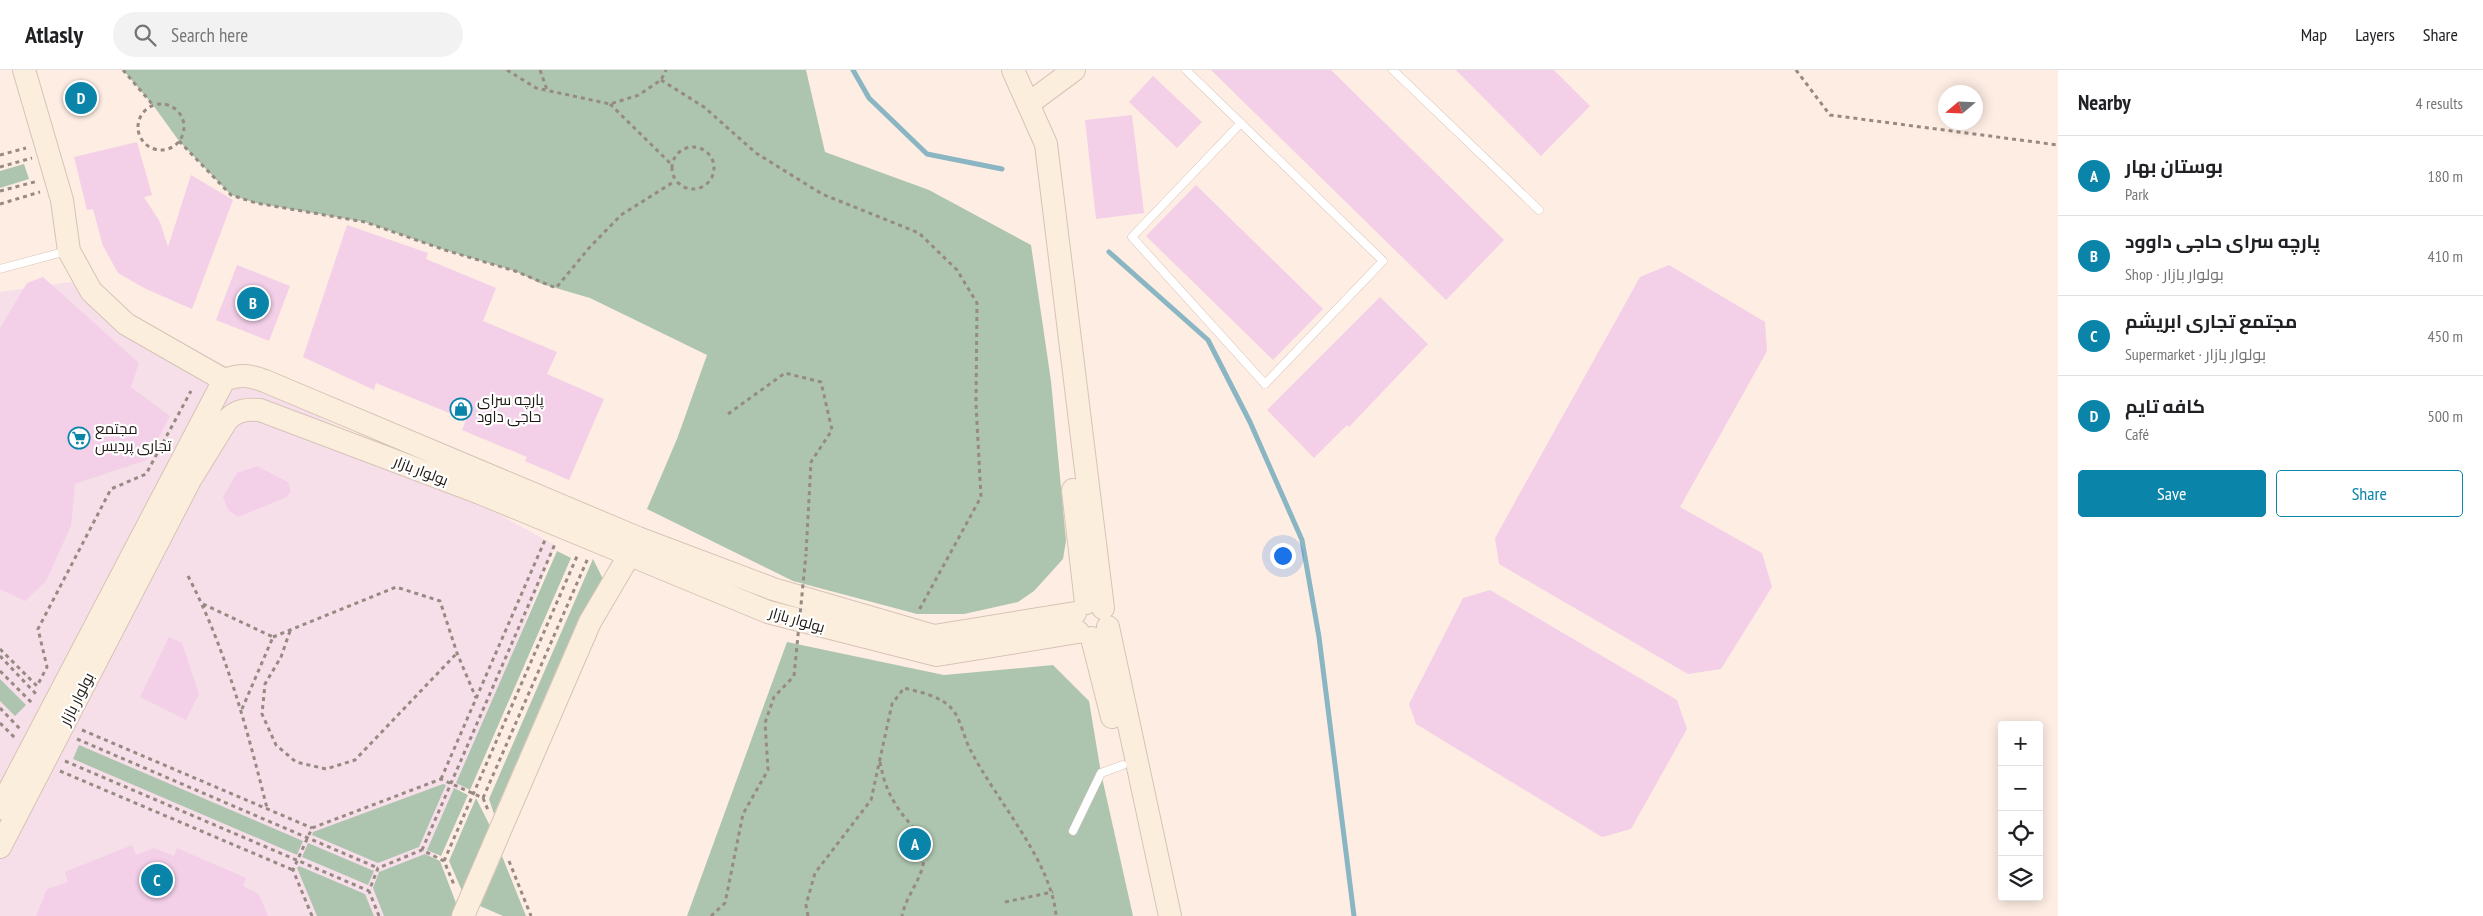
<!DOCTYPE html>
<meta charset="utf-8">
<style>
body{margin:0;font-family:"PT Sans Narrow",Cairo,sans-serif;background:#f2f2f2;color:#202124}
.controls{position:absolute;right:15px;bottom:15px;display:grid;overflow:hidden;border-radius:5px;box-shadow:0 2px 12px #0003}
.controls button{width:45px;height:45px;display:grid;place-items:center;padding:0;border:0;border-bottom:1px solid #e0e0e0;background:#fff;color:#202124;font:25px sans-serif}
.compass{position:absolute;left:1938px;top:15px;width:45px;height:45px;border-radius:50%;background:#fff;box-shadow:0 2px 12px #0003;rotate:251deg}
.you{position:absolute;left:1282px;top:485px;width:18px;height:18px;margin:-12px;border:4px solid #fff;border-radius:50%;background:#1a73e8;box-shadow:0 0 0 8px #1a73e833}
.badge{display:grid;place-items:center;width:32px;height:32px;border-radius:50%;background:#0a85a9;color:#fff;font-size:16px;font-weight:700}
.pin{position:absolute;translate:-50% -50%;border:2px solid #fff;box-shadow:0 1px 5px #0006}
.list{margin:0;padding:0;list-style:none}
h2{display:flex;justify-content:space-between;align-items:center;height:65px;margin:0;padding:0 20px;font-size:21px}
h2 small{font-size:16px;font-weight:400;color:#757577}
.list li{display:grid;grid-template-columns:32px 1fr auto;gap:15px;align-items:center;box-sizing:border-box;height:80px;padding:0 20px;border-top:1px solid #e0e0e0}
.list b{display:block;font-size:19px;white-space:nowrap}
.list p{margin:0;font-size:16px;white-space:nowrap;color:#757577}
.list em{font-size:16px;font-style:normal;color:#757577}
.actions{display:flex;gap:10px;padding:15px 20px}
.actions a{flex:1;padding:11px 0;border:1px solid #0a85a9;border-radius:5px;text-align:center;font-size:18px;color:#0a85a9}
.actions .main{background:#0a85a9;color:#fff}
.icon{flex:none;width:28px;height:28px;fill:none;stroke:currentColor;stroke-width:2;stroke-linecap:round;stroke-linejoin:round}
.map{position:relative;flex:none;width:2058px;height:846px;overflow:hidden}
header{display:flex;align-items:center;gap:30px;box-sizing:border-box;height:70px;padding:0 25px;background:#fff;border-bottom:1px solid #e0e0e0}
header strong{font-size:24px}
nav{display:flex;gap:28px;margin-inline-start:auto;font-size:18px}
.search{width:350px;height:45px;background:#f2f2f2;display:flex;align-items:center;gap:12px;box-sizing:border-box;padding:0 18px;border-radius:28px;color:#757577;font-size:19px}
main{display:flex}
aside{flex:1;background:#fff}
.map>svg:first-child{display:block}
.industrial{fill:#f7dfea}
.green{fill:#adc5af}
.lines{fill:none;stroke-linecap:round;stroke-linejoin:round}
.stream{stroke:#8ab6c3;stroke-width:5}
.building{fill:#f3cfe8}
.lane-casing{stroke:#d7c3b7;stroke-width:9}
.secondary-casing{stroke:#d7c3b7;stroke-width:24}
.path{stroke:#968a82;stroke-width:3;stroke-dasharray:4 4;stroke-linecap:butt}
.lane{stroke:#fff;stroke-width:8}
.secondary{stroke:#fceedc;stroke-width:22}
.path-bridge{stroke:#968a82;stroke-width:3;stroke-dasharray:4 4;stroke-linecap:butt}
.labels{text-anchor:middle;stroke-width:4.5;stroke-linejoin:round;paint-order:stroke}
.poi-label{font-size:15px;fill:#1d1611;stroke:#fff;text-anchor:start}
.street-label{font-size:15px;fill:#1d1611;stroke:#fff}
</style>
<header>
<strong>Atlasly</strong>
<div class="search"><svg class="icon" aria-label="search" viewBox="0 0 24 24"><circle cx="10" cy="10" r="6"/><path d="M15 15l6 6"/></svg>Search here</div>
<nav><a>Map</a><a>Layers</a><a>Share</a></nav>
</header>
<main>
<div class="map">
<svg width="2058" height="846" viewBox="0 0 2058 846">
<rect width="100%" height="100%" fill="#feede3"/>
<!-- industrial -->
<path class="industrial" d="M71,212L555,475L412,846H0V222Z"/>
<!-- green -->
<path class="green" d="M123,0H806L825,82L929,120L1031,175L1051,311L1066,471L1063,489L1034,521L1018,532L964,544H917L793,511L647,439L677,369L707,285L590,228L542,214L515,201L445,180L365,152L256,133L231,125L179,71L153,35Z
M24,94L29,109L0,118V101Z
M557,481L571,488L470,720L456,713Z
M593,489L604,511L580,546L494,744L489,729Z
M787,572L944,605L1053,595L1089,631L1101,703L1133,846H687Z
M0,609L26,635L15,646L0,631Z
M79,675L303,771L297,785L73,689Z
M443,714L446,715L419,777L378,793L312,765L313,762Z
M454,718L468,725L441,786L427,780Z
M476,728L490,756L462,821L449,791Z
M308,773L374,801L368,815L302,787Z
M425,784L440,791L456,833L451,846H384L373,818L379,802Z
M502,786L526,846H503L480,836Z
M299,796L365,824L374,846H317L297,798Z"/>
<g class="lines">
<!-- stream -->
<path class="stream" d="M853,0L869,28L927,84L1002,99
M1109,182L1208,270L1250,352L1302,470L1319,567L1354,846"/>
</g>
<!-- building -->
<path class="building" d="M1211,0H1331L1504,170L1446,230Z
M1456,0H1554L1590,36L1541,86Z
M1153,6L1202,52L1177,78L1129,32Z
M1132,45L1144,143L1096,149L1085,50Z
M137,72L152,125L144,127L160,152L168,177L191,105L233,130L192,239L146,219L118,203L103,176L93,139L87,140L74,87Z
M1196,115L1323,239L1273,290L1146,166Z
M347,155L428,183L426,189L496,218L483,251L557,282L547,304L604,329L569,410L525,391L527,387L462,360L466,350L376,313L374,320L303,287Z
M237,195L290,216L269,271L216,250Z
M1669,195L1765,252L1767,281L1680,437L1762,483L1772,517L1721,599L1688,604L1499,494L1495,468L1640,207Z
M43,207L139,293L131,317L170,346L147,390L75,414L71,456L46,511L25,531L0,519V258L27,213Z
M1380,227L1428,274L1349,357L1347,355L1314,388L1267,340Z
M257,396L288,412L291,421L287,427L238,447L228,440L223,427L237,403Z
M1490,520L1677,630L1687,659L1631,759L1602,767L1416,654L1409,634L1463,528Z
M169,567L182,573L199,624L186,650L140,627Z
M132,775L136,785L154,778L174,786L177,778L246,808L243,816L259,824L268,846H36L47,819L68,812L65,802Z"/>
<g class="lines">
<!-- lane casing -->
<g class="lane-casing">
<path id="lane" d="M1186,0L1383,191L1265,314L1132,167L1241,53
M1393,0L1539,140
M0,199L67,181
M1073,761L1101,703L1123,695"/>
</g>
<!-- secondary casing -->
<g class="secondary-casing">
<path id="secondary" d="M24,0L62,130L69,181L91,221L126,254L224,310
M1013,0L1046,74L1103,538
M1028,34L1074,0
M224,310C240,304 249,305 265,311L638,468L773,519L934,566L1075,543
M1073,420L1086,533
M1108,557L1170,846
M1092,568L1112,647
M0,738L224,310
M0,777L190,410L227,350C237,340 246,339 260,340L480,423L768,542L937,585L1078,562
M463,846L590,552L630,484"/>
</g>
<!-- path -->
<path class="path" d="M123,0L153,35
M507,0L536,18L610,34L639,25L661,10L666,0
M540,0L547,20
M1796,0L1830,45L2058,75
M661,10L704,37L756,83L822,124L919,163L957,200L977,233L976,334L981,427L918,542
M610,34L671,94
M138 57a23 23 0 1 1 46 0a23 23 0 1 1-46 0Z
M179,71L231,125L256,133L365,152L445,180L515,201L556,218L589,178L621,145L675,111
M672 98a21 21 0 1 1 42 0a21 21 0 1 1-42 0Z
M0,85L26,78
M0,97L32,88
M0,121L38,111
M0,134L40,122
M728,344L785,303L821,312L832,360L811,392L806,484
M188,506C226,579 247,659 267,738
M203,534L273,567L242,639
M290,561L281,587L265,614L262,644L276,675L296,692L326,699L355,690L457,583
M273,567L396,517L440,531L457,583L476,628
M0,579L37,616L47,597L38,559L111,419L146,404L191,321
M0,586L37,625
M0,601L33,634
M0,638L20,659
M0,653L15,668
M82,660L312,758
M77,669L378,798
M65,691L369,821
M880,692C883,708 887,721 896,735C907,754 926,764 924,789C922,810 906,825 902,846
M60,701L293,800
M441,709L545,470
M483,728L588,488
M422,780L555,474
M444,791L578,484
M509,791L531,846
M1005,832L1053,822
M312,846L293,800L312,758L441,709L483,728L488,740
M379,846L369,821L378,798L422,780L444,791L455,817
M711,846L725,833L743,744L768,700L765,653L774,627L794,606
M808,846L806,835L815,803L871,730L892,634L904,618C920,622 941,626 952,639C961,649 964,669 971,681C996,730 1052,792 1056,846"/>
<!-- lane -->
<use href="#lane" class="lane"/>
<!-- secondary -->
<use href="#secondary" class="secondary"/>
<!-- path-bridge -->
<path class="path-bridge" d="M794,606L806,484"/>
</g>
<!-- icons -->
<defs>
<g id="shop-ring" transform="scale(1.125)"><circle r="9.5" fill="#fff" stroke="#0a85a9" stroke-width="1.5"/><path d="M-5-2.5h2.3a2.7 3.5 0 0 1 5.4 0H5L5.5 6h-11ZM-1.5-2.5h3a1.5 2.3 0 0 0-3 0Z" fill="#0a85a9"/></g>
<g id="supermarket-ring" transform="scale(1.125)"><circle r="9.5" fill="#fff" stroke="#0a85a9" stroke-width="1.5"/><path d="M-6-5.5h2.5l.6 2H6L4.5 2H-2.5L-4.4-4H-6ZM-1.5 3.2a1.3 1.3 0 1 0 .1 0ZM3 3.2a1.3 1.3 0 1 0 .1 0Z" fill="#0a85a9"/></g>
</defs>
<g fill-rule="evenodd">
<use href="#shop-ring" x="461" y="339"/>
<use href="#supermarket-ring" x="79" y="368"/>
</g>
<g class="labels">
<!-- poi labels -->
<g class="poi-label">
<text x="477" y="335">پارچه سرای<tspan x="477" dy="17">حاجی داود</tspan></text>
<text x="95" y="364">مجتمع<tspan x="95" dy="17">تجاری پردیس</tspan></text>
</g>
<!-- street labels -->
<g class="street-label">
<text transform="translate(421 401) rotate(21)" y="5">بولوار بازار</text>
<text transform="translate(797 550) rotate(16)" y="5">بولوار بازار</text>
<text transform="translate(77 629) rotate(-63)" y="5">بولوار بازار</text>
</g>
</g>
</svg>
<div class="controls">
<button>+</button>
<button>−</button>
<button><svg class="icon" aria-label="locate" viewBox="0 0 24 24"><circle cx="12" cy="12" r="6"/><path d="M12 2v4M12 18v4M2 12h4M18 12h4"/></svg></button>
<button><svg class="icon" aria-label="layers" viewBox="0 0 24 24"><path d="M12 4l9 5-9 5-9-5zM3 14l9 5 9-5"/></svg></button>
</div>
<svg class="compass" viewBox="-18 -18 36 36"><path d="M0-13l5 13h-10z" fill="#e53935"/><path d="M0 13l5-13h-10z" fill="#757577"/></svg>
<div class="you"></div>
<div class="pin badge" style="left:915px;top:774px">A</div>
<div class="pin badge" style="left:253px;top:233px">B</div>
<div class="pin badge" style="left:157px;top:810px">C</div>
<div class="pin badge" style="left:81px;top:28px">D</div>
</div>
<aside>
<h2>Nearby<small>4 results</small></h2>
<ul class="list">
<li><span class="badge">A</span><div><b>بوستان بهار</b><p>Park</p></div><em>180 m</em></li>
<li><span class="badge">B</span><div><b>پارچه سرای حاجی داوود</b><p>Shop · بولوار بازار</p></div><em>410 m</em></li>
<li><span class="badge">C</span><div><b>مجتمع تجاری ابریشم</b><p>Supermarket · بولوار بازار</p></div><em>450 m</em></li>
<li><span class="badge">D</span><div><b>كافه تايم</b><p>Café</p></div><em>500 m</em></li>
</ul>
<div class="actions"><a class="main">Save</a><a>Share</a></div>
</aside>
</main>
